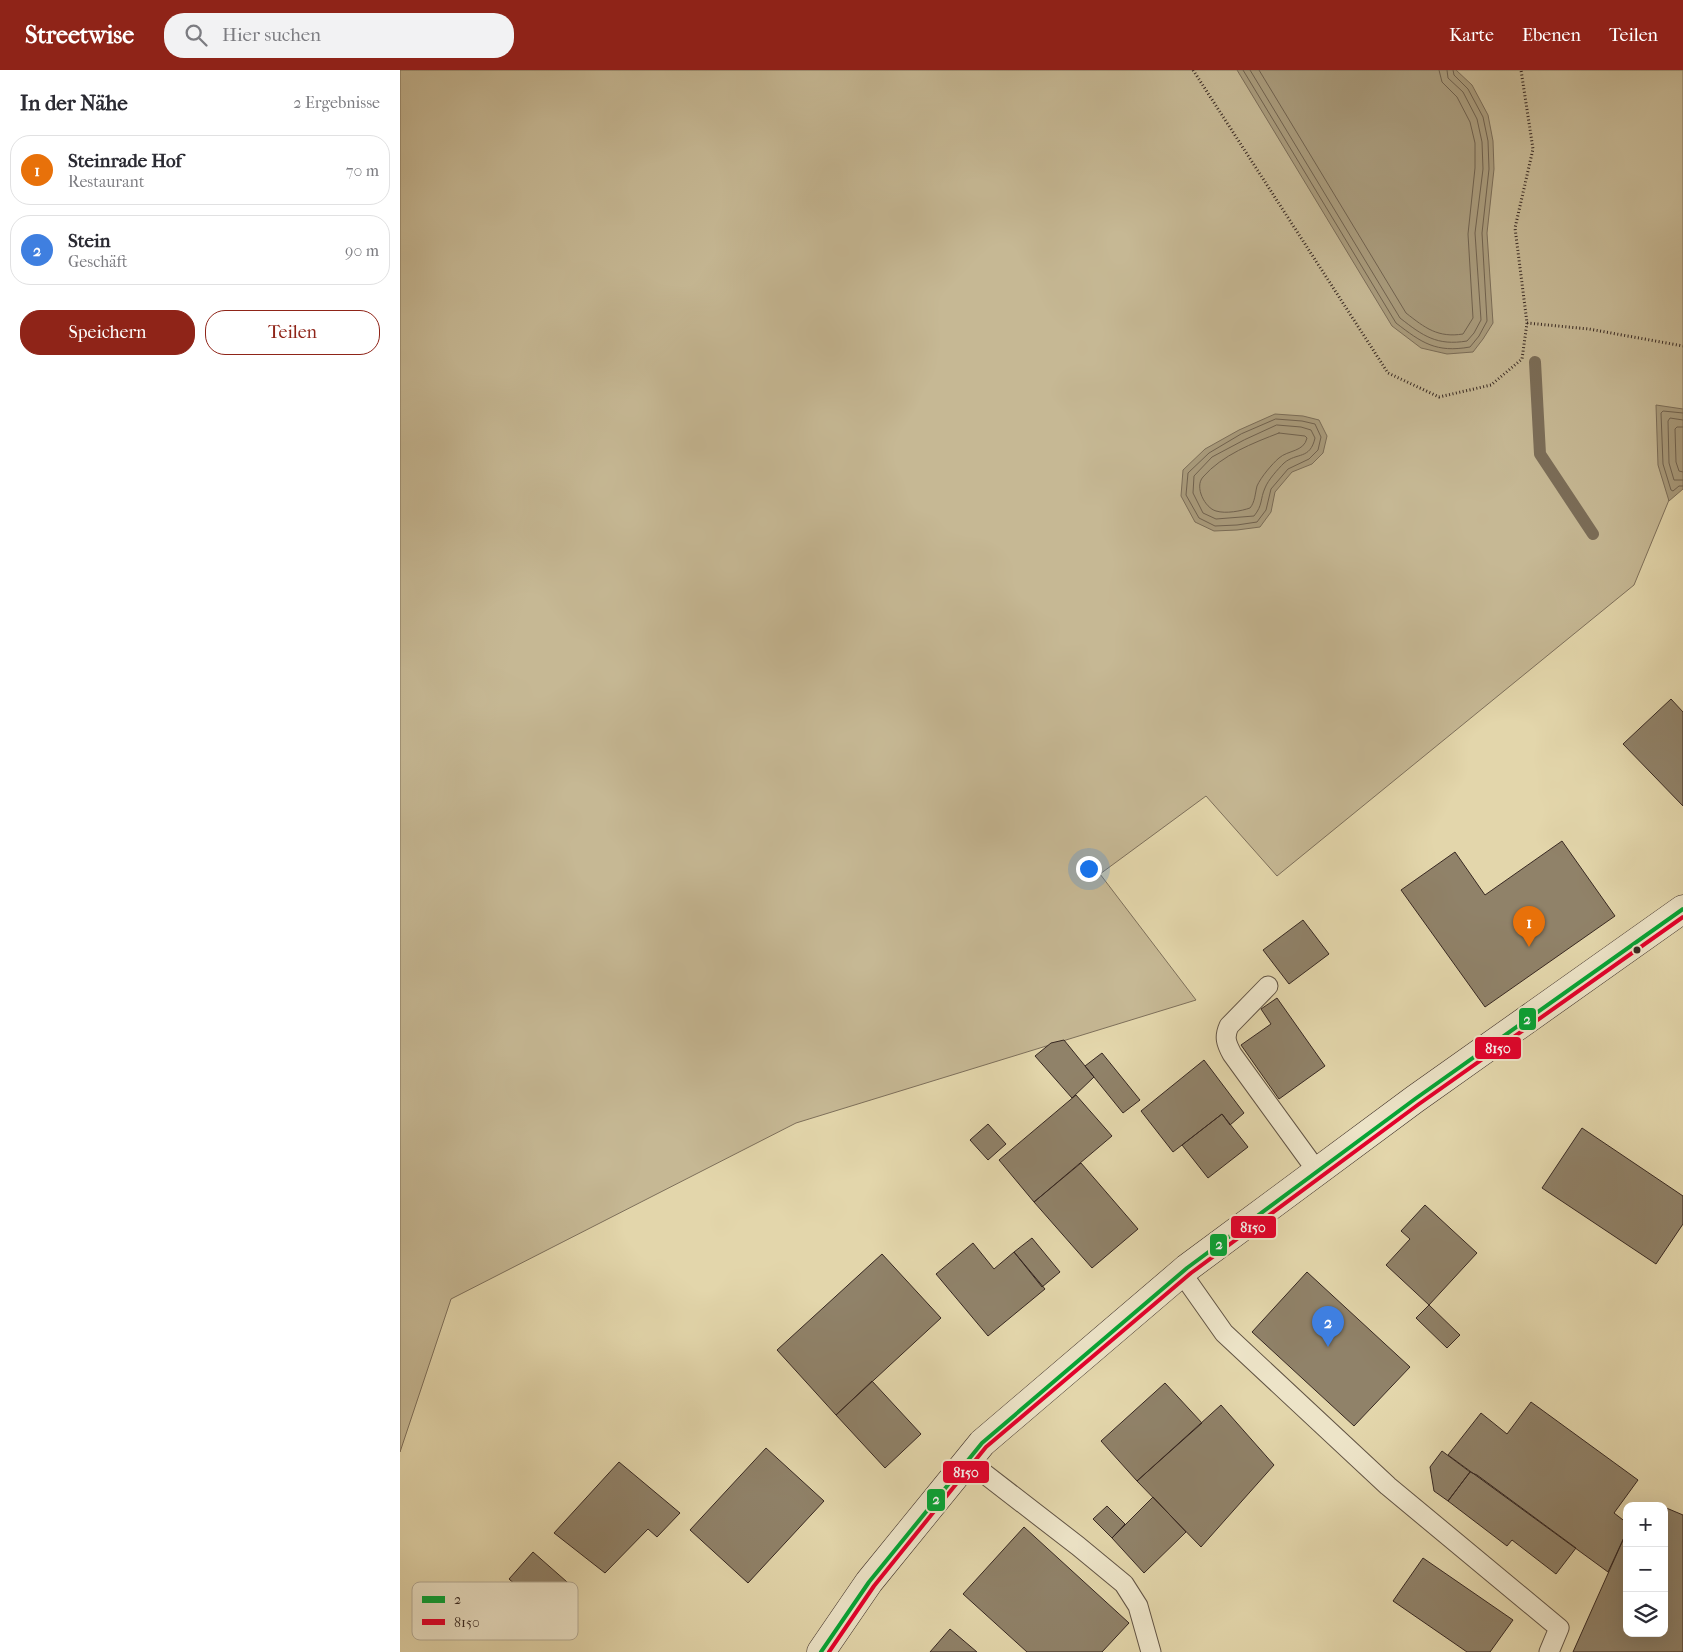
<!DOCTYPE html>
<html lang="de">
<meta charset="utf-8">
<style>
body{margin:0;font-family:"IM FELL French Canon",serif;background:#f2f2f3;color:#2b2b33}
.controls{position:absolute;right:15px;bottom:15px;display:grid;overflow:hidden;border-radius:10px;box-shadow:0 5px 20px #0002}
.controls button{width:45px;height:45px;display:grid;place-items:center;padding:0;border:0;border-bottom:1px solid #e1e1e2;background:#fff;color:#2b2b33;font:25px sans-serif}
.you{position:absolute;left:688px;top:798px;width:18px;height:18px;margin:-12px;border:4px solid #fff;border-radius:50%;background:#1a73e8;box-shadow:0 0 0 8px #1a73e833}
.badge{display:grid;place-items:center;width:32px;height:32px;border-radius:50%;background:#8f2418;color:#fff;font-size:16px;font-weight:700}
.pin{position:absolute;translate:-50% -41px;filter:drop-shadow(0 1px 2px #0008)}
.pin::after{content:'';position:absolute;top:26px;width:18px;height:15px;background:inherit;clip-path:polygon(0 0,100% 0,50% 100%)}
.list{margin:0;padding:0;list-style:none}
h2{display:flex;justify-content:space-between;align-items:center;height:65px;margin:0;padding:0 20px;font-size:21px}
h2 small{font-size:16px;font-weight:400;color:#7c7c81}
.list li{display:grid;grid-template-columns:32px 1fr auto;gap:15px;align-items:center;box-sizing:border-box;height:70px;margin:0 10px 10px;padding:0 10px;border:1px solid #e1e1e2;border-radius:20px}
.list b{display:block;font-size:19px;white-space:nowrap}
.list p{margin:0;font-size:16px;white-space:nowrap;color:#7c7c81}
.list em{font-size:16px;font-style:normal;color:#7c7c81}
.actions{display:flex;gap:10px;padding:15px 20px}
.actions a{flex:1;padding:11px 0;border:1px solid #8f2418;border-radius:20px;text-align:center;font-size:18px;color:#8f2418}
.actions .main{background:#8f2418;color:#fff}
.icon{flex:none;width:28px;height:28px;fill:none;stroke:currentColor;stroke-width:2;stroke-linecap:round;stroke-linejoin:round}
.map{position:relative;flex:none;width:1283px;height:1582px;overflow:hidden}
header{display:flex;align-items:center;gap:30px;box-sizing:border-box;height:70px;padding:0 25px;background:#8f2418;color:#fff}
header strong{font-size:24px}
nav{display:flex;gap:28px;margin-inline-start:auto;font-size:18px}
.search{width:350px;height:45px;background:#f2f2f3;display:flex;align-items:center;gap:12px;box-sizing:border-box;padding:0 18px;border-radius:20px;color:#7c7c81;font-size:19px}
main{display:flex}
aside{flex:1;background:#fff}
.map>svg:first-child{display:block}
.green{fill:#c6b894;stroke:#7e705b}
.water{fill:#a99b7c;stroke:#7b6d58}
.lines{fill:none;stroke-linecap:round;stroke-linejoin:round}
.shore{stroke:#70624f;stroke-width:1}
.stream{stroke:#7b6d58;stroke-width:12}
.building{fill:#908269;stroke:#372822}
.service-casing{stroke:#625444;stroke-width:21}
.secondary-casing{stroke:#372822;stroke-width:29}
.path{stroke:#372822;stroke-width:3;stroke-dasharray:1 2.5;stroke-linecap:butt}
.service{stroke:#ede4c8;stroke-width:19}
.secondary{stroke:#ede4c8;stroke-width:28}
.bus-1-casing{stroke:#ede4c8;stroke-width:8}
.bus-2-casing{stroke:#ede4c8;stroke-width:8}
.bus-1{stroke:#04a535;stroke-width:4}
.bus-2{stroke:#e4002b;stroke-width:4}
.bus-dot{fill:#372822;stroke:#ede4c8;stroke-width:2}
.key{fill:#ede4c8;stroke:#b6ac96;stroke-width:1}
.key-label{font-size:14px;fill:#372822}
.line-badge{stroke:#ede4c8;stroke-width:2}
.badge-label{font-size:14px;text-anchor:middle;font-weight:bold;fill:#fff}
</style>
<header>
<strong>Streetwise</strong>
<div class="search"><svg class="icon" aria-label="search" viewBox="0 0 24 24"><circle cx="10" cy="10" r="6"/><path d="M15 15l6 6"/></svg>Hier suchen</div>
<nav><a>Karte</a><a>Ebenen</a><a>Teilen</a></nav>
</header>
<main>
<aside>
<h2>In der Nähe<small>2 Ergebnisse</small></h2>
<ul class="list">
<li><span class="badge" style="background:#e8710a">1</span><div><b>Steinrade Hof</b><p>Restaurant</p></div><em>70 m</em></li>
<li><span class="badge" style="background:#3f7fe0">2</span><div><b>Stein</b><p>Geschäft</p></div><em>90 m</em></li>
</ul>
<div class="actions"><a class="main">Speichern</a><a>Teilen</a></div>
</aside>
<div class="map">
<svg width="1283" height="1582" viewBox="0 0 1283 1582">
<rect width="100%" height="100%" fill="#e3d6ab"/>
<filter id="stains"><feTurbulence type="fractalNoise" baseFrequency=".004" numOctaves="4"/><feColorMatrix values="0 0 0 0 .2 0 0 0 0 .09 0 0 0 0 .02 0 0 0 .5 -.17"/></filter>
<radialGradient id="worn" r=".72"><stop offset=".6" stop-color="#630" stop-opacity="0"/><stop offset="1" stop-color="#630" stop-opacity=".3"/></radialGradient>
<!-- green -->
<path class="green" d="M0,0H1283V396L1234,515L877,806L806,726L700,804L796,930L396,1053L51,1229L0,1382Z"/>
<!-- water -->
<path class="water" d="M837,0H1056L1072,15L1088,45L1093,71L1094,99L1087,163L1093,253L1083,269L1073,282L1047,284L1021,278L992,256Z
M1256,335L1283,339V419L1269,431L1258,395Z
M875,344L903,346L919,350L927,366L923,383L912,394L892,402L875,422L871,442L860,457L837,460L814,461L795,452L781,426L783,400L805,379L839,360Z"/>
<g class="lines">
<!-- shore -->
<path class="shore" d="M843,0L996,253C1022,273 1036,283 1070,277L1079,266L1087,251L1082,163L1089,99L1088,71L1083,47L1068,19L1054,5L1053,0
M850,0L1000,248C1023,266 1037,276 1067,271L1074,263L1081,250L1075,163L1083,99L1082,72L1077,49L1063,22L1048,8L1047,0
M859,0L1006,243C1025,258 1038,268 1063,264L1073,248L1068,164L1075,98V73L1070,52L1057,27L1042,12L1039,0
M1283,343L1263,341L1261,343L1263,394L1271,420L1273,421L1279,416H1283
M876,349L902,351L915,354L921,367L918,380L909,389L888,399L871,419L866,440L857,452L837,455L815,456L799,448L786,425L788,403L809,383L841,364Z
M1283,350L1270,348L1268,351L1269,393L1274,410H1283
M877,355L901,357L911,360L915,368C910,390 897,382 884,393C878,399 868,410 865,418C860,429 863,435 854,446L816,449L803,443L793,423L794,406L812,387L844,370Z
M1283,357H1277L1275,359L1276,392L1279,401L1283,402
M879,363L905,366L907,368C904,382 888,380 879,388C872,394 861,407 857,416C855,424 855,432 850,438C841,441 826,444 816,441C805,438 794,417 803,407C822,385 853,373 879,363Z"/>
<!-- stream -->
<path class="stream" d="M1135,292L1140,384L1193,464"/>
</g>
<!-- building -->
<path class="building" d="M1271,629L1283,642V736L1223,674Z
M1162,771L1215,846L1085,937L1001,820L1055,782L1085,825Z
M903,850L929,884L889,914L863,880Z
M877,928L925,996L879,1029L841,975L871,954L861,939Z
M664,970L694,1007L672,1028L635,986L651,973Z
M702,983L740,1030L723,1043L685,996Z
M804,990L844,1043L830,1055L822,1044L773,1082L741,1041Z
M676,1025L712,1066L634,1132L599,1090Z
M822,1044L848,1077L808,1108L782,1075Z
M588,1054L606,1074L588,1090L570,1070Z
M1182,1058L1283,1126V1154L1256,1194L1142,1118Z
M681,1093L738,1159L692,1198L634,1132Z
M1025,1135L1077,1183L1029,1235L986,1195L1010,1169L1001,1161Z
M632,1168L660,1202L642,1217L614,1182Z
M573,1173L594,1199L614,1182L645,1219L588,1266L536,1204Z
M482,1184L541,1248L436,1345L377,1280Z
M907,1202L1010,1297L954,1356L852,1262Z
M1029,1235L1060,1265L1047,1278L1016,1248Z
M472,1311L521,1364L485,1398L436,1345Z
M765,1313L802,1353L737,1411L701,1371Z
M1131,1332L1238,1410L1214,1443L1227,1453V1461L1208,1502L1048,1385L1081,1343L1107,1364Z
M821,1335L874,1395L801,1477L737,1411Z
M366,1378L424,1431L348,1513L290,1460Z
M1042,1381L1070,1402L1048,1431L1034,1421L1030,1397Z
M219,1392L280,1443L257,1467L248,1459L205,1503L154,1463Z
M1070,1402L1077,1405L1176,1478L1156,1504L1112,1470L1107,1476L1048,1431Z
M753,1427L786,1462L744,1503L712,1468Z
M707,1436L725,1454L712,1468L693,1449Z
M1264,1437L1283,1445V1582H1173L1227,1461V1563H1264Z
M624,1457L729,1553L702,1582H627L563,1524Z
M133,1482L175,1519L151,1546L109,1509Z
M1023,1488L1113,1550L1090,1582H1067L993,1531Z
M550,1559L577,1582H530Z"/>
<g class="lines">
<!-- service casing -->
<g class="service-casing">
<path id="service" d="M868,916L829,956C824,967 826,973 832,984L917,1101
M781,1202L824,1263L988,1416L1159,1558L1149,1582
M568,1391L678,1476L724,1514L738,1536L751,1582"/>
</g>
<!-- secondary casing -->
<g class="secondary-casing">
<path id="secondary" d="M421,1582L469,1512L582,1373L787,1198L1015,1029L1283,839"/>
</g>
<!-- path -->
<path class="path" d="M793,0L988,303L1039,327L1091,315L1122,289L1127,253L1115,158L1133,79L1121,0
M1127,253L1189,259L1283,276"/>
<!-- service -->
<use href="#service" class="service"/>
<!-- secondary -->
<use href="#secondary" class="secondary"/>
<!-- bus-1 casing -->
<g class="bus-1-casing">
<path id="bus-1" d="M421,1582L469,1512L582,1373L787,1198L1015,1029L1283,839"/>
</g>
<!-- bus-2 casing -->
<g class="bus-2-casing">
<path id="bus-2" d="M429,1582L474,1516L586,1377L791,1203L1019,1034L1283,847"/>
</g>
<!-- bus-1 -->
<use href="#bus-1" class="bus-1"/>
<!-- bus-2 -->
<use href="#bus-2" class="bus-2"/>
</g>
<!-- markers -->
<circle class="bus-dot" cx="1237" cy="880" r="4.5"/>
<!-- legend -->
<rect x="12" y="1512" width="166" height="58" rx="8" class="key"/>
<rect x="22" y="1526" width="23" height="7" fill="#04a535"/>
<rect x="22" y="1549" width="23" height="6" fill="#e4002b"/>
<g class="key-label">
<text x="54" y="1534">2</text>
<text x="54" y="1557">8150</text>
</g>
<g class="line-badge">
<rect x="1118" y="937" width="19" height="24" rx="5" fill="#04a535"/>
<rect x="1074" y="966" width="48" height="24" rx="5" fill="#e4002b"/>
<rect x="830" y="1145" width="47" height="24" rx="5" fill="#e4002b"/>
<rect x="809" y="1163" width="19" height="24" rx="5" fill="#04a535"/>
<rect x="542" y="1390" width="48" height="24" rx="5" fill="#e4002b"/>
<rect x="526" y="1418" width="20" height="24" rx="5" fill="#04a535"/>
</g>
<g class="badge-label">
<text x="1127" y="954">2</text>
<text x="1098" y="983">8150</text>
<text x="853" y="1162">8150</text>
<text x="819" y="1179">2</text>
<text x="566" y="1407">8150</text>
<text x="536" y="1434">2</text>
</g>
<rect width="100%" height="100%" filter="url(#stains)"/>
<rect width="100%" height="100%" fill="url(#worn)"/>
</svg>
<div class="controls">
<button>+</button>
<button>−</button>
<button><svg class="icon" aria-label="layers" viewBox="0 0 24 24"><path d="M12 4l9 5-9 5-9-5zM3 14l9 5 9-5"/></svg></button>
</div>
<div class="you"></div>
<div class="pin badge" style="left:1129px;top:877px;background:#e8710a">1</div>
<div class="pin badge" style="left:928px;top:1277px;background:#3f7fe0">2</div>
</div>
</main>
